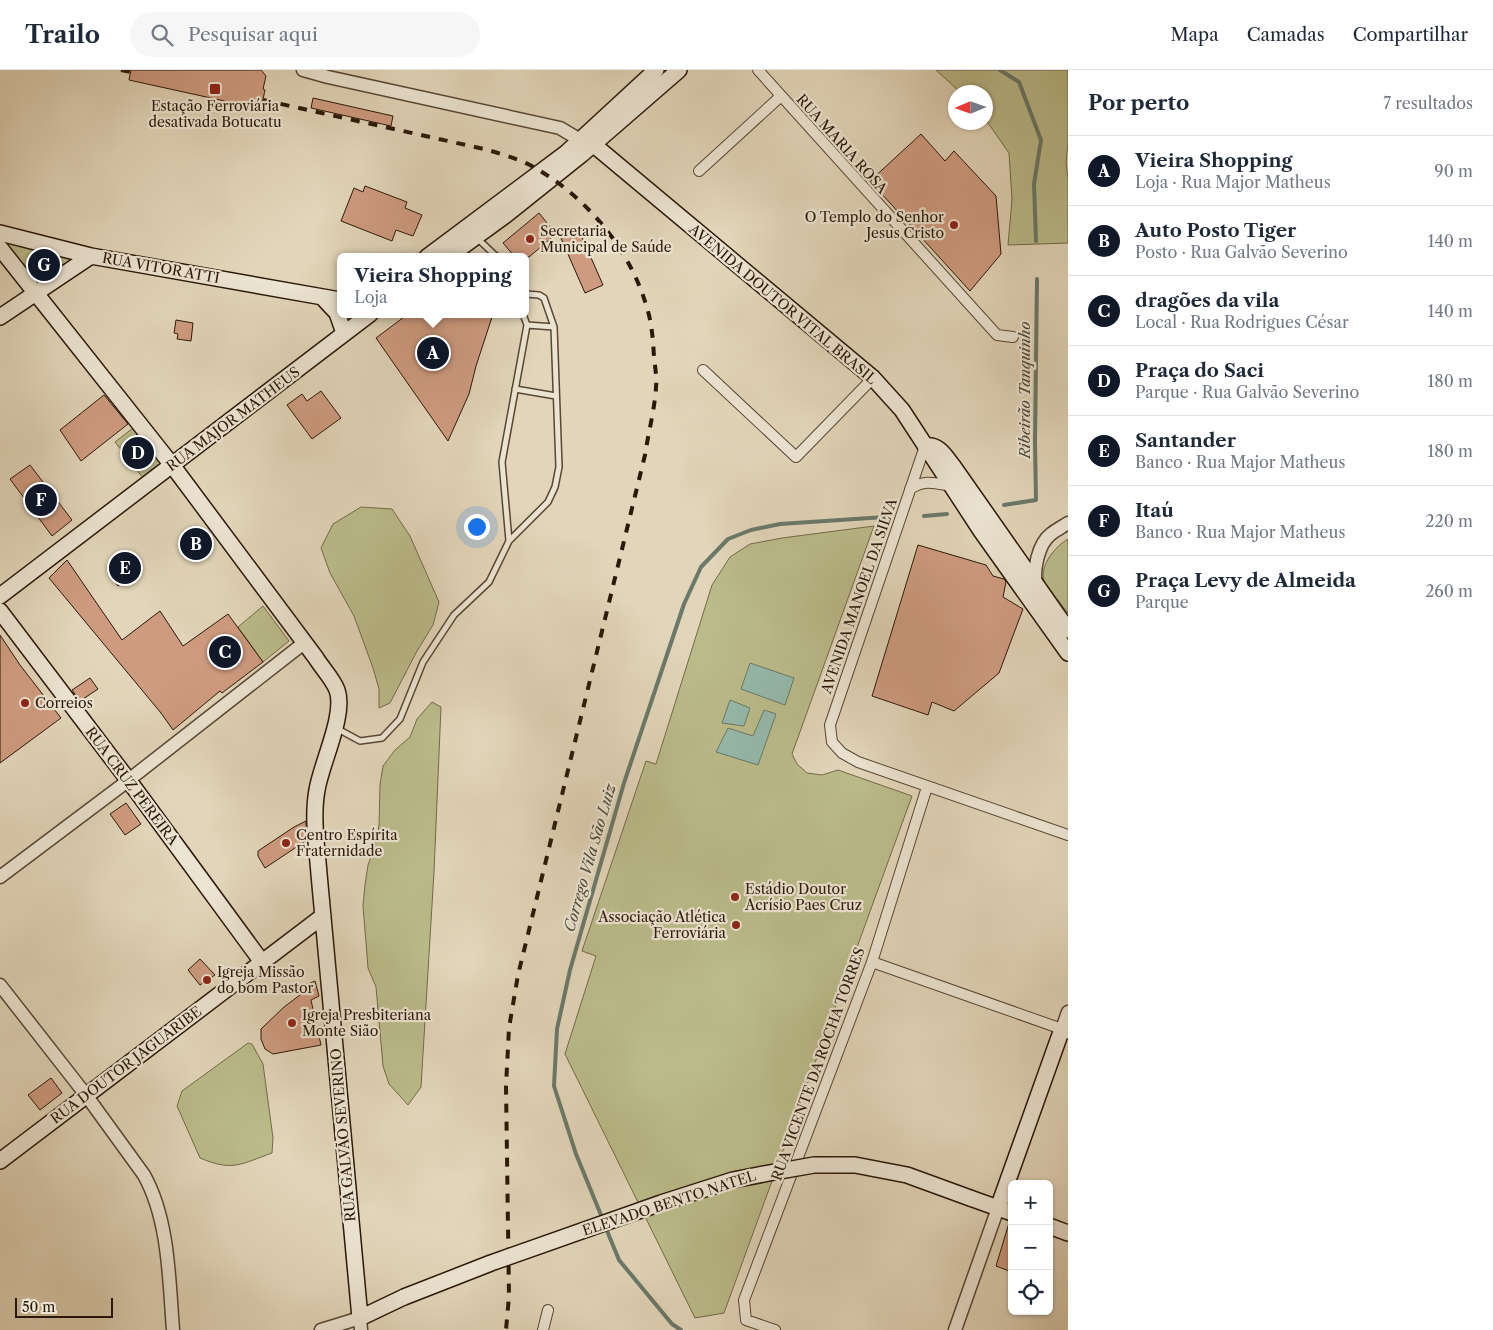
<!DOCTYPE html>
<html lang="pt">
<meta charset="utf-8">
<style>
body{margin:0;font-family:"Libre Caslon Text",serif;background:#f6f6f7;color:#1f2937}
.controls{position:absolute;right:15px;bottom:15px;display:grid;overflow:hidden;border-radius:8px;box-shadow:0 1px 4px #0004}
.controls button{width:45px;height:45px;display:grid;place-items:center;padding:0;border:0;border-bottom:1px solid #e0e1e3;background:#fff;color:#1f2937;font:25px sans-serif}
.compass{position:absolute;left:948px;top:15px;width:45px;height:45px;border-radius:50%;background:#fff;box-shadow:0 1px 4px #0004;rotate:268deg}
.scale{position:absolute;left:15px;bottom:12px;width:98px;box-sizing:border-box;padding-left:5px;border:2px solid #2a1808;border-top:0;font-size:14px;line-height:18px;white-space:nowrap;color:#2a1808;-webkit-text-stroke:4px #ece4d2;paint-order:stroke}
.you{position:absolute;left:476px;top:456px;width:18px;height:18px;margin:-12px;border:4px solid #fff;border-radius:50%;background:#1a73e8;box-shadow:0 0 0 8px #1a73e833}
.badge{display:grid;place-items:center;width:32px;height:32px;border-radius:50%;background:#111827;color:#fff;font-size:16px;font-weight:700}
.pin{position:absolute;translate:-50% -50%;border:2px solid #fff;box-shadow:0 1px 5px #0006}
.popup{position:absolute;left:337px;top:183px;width:192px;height:65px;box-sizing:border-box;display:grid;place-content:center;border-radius:8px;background:#fff;filter:drop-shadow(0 1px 4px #0005);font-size:16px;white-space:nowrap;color:#747a83}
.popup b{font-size:19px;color:#1f2937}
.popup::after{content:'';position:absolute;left:50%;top:100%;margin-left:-10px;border:10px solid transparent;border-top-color:#fff}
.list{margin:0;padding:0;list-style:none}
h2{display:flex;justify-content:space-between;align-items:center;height:65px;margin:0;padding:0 20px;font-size:21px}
h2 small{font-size:16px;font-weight:400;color:#747a83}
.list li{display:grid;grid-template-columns:32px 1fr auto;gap:15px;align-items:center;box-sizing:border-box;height:70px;padding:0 20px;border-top:1px solid #e0e1e3}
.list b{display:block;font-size:19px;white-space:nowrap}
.list p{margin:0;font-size:16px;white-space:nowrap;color:#747a83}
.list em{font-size:16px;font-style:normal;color:#747a83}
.icon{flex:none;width:28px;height:28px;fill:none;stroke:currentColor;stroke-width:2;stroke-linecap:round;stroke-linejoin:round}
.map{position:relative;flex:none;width:1068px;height:1260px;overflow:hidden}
header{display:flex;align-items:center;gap:30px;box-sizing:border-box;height:70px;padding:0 25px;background:#fff;border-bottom:1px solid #e0e1e3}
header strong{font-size:24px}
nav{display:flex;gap:28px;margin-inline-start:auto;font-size:18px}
.search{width:350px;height:45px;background:#f6f6f7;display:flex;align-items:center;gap:12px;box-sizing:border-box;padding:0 18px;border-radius:28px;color:#747a83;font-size:19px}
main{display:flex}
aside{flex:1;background:#fff}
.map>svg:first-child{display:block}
.green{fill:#bbbb8a;stroke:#726a49}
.water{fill:#95b9ab;stroke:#6a796a}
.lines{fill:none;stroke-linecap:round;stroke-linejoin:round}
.stream{stroke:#6a796a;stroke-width:4}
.building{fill:#cf9b80;stroke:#2a1808}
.service-casing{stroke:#584734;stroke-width:8}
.minor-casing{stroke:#584734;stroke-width:12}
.tertiary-casing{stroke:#584734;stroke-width:15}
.secondary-casing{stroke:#2a1808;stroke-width:18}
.service{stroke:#ece4d2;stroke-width:5}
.minor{stroke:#ece4d2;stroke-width:10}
.tertiary{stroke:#ece4d2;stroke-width:12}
.secondary{stroke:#ece4d2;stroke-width:15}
.rail{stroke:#2a1808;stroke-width:4;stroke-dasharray:9 9;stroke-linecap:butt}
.secondary-bridge-casing{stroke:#2a1808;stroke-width:18;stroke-linecap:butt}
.secondary-bridge{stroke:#ece4d2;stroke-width:15}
.poi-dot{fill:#8f2418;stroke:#ece4d2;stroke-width:2}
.labels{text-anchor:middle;stroke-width:4.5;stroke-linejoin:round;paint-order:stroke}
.poi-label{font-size:14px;fill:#2a1808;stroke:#ece4d2;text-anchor:start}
.street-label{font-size:14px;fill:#2a1808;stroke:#ece4d2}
.water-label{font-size:15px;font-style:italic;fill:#4a4839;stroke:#ece4d2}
</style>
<header>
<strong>Trailo</strong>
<div class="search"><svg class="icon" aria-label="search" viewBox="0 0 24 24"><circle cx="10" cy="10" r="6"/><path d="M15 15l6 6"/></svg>Pesquisar aqui</div>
<nav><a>Mapa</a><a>Camadas</a><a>Compartilhar</a></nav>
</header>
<main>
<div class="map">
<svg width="1068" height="1260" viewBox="0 0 1068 1260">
<rect width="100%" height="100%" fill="#e2d5b9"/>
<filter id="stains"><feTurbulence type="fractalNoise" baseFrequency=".004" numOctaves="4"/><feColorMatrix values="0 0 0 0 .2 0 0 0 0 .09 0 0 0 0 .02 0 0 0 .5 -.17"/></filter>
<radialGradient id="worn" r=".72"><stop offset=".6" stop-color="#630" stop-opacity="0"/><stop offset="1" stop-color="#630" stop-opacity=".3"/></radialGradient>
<!-- green -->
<path class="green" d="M936,0H1068V72L1066,93L1068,110V173L1008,175L1012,129L1009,83L986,50V22H960Z
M0,169L75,188L40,213Z
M133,358L161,394L143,408L115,372Z
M361,437L392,439L410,466L439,532L433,555L417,581L390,633L379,638V619L373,598L354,546L330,503L321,478L333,454Z
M874,456L792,684L797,694L807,703L822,705L838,700L912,726L724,1243L695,1248L565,984L596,886L582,881L646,691L656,694L712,515L730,487L750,474L782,468Z
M1068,469V543C1063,536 1046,517 1044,511C1039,495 1056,476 1068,469Z
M263,536L289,571L263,592L238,557Z
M432,632L441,637L434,802L421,1017L408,1035L389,1014L383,996L376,917L368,898L363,836L365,815L368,795L375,776L379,756L380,715L383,696L395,680L410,667L417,649Z
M248,973L252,974L263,994L273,1068L272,1083C241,1094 233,1102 200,1088L177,1036L182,1021Z"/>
<!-- water -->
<path class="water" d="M750,593L794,608L785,635L741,619Z
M730,630L750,638L744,656L722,653Z
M764,640L776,644L758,695L716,682L728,658L753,666Z"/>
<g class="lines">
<!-- stream -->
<path class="stream" d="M1000,0L1019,12L1041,70L1034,114L1036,171
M1004,435L1036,430L1035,372L1037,209
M924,446L947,444
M603,1150L576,1084L554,1016L557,959L570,900L624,713L684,534L701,497L728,469L751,460L780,454L885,447
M605,1156L619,1190L672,1254L681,1260"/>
</g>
<!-- building -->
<path class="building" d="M131,0H261L266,6L263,19L265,20L261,39L129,10Z
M313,28L393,46L391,56L311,38Z
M921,64L945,91L954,81L996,126L1001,184L970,221L870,111Z
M365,116L407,132L405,138L422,145L413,166L396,160L392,171L341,151L354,118L363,122Z
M539,143L556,164L529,187H515L503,173Z
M578,158L603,215L585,223L560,166Z
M408,244H493L476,296L469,324L448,371L376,268Z
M176,250L193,253L191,271L177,269L178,264L174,263Z
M321,321L341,348L312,369L287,335L302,324L307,331Z
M104,325L128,354L81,391L60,360Z
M30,395L72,450L52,466L10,409Z
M918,475L986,495L993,506L1004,509L1006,512L1003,527L1023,539L999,603L954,641L932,632L928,645L872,626Z
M130,484L140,495L118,516L108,502Z
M67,490L122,570L160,541L183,576L228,544L263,592L222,623L220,621L173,660L161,643L49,508Z
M0,565L20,595L61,648L0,693Z
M90,608L98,619L80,631L72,620Z
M126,733L141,754L125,765L110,744Z
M306,751L307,770L265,798L258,786V781L294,757Z
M200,889L215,905L200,915L188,900Z
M315,911L319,926L311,930L321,975L273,984L265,979L261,969V959L284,937L304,922L305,915Z
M51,1008L62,1023L40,1040L28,1025Z
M1009,1153H1012V1202L996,1196Z"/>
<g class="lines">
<!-- service casing -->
<g class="service-casing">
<path id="service" d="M478,169L497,187
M527,255L554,257
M515,319L556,326
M509,471L548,432L555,417L559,397L554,257L544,228L539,225L526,224
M336,658L360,671L382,668L400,649L423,592L454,545L489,512L509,471L502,392L527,255L523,244"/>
</g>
<!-- minor casing -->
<g class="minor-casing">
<path id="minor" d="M758,0L997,265L1013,267
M699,101L781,26
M703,300L796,387L873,308
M925,376L830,655L832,672L842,683L858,692L1068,765
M910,419C924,409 935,413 951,416
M872,892L1062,959
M543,1260L548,1240
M775,1260L746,1250L744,1230L872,892L927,717"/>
</g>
<!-- tertiary casing -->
<g class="tertiary-casing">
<path id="tertiary" d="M303,0L328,7L560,58L580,70
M1036,515C1033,500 1038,474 1051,464C1056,460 1062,457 1068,453
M0,807L121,716L304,573
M0,915L86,1025L144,1105C169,1150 169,1209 173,1260
M1062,959L1068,942
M321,1260L360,1248L361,1260
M955,1260L998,1138"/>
</g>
<!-- secondary casing -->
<g class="secondary-casing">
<path id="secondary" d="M580,70L594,75L873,308L902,340L981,461L1068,583
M0,163L91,186L340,230
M0,178L172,395L316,588C322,598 333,609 337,620C346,644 321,694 317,720C312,747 317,777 319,804L360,1248L404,1227
M427,187L566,83L656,0
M448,187L506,145L581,85L679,0
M323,228L337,243L344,263
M0,247L91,186
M925,376C939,374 945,386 953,396L1068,560
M0,526L370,244
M0,541L135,719L262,892
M0,1091L323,846
M970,1128L1012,1143
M998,1138L1062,959L1068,961
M1049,1156L1068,1163"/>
</g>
<!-- service -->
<use href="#service" class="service"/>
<!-- minor -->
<use href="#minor" class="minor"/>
<!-- tertiary -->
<use href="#tertiary" class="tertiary"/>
<!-- secondary -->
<use href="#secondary" class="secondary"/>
<!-- rail -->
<path class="rail" d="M121,0L131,2
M263,30L484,79C499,83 515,88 530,95C585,125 630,178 647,238C652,254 653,270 654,287C655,297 657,307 656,317C655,338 648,364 645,385L518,905L509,958L506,1016L509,1226L506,1260"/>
<!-- secondary-bridge casing -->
<g class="secondary-bridge-casing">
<path id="secondary-bridge" d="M404,1227L491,1193L661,1133L733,1110L769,1103L814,1095H855L907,1105L970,1128"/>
</g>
<!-- secondary-bridge -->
<use href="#secondary-bridge" class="secondary-bridge"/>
</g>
<!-- markers -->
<g class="poi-dot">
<rect x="209" y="13" width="12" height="12" rx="2.5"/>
<circle cx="954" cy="155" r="5"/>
<circle cx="530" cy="169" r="5"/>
<circle cx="25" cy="633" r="5"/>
<circle cx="286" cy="773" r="5"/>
<circle cx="735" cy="827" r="5"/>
<circle cx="736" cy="855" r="5"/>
<circle cx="207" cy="910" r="5"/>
<circle cx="292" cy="953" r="5"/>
</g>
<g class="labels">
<!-- poi labels -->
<g class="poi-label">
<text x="215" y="41" text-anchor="middle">Estação Ferroviária<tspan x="215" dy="16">desativada Botucatu</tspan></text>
<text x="944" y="152" text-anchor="end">O Templo do Senhor<tspan x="944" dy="16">Jesus Cristo</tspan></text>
<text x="540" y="166">Secretaria<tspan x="540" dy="16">Municipal de Saúde</tspan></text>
<text x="35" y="638">Correios</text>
<text x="296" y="770">Centro Espírita<tspan x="296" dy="16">Fraternidade</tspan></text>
<text x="745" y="824">Estádio Doutor<tspan x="745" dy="16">Acrísio Paes Cruz</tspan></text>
<text x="726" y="852" text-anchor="end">Associação Atlética<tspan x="726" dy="16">Ferroviária</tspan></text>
<text x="217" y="907">Igreja Missão<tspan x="217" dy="16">do bom Pastor</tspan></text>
<text x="302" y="950">Igreja Presbiteriana<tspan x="302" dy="16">Monte Sião</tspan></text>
</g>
<!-- street labels -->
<g class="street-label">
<text transform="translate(842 74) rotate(48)" y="5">RUA MARIA ROSA</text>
<text transform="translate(161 198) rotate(10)" y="5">RUA VITOR ATTI</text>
<text transform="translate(783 234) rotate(40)" y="5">AVENIDA DOUTOR VITAL BRASIL</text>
<text transform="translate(233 349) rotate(-37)" y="5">RUA MAJOR MATHEUS</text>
<text transform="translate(859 526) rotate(-71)" y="5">AVENIDA MANOEL DA SILVA</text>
<text transform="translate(132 716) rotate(53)" y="5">RUA CRUZ PEREIRA</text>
<text transform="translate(818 994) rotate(-70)" y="5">RUA VICENTE DA ROCHA TORRES</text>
<text transform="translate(126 995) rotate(-37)" y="5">RUA DOUTOR JAGUARIBE</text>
<text transform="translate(343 1065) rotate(-95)" y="5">RUA GALVÃO SEVERINO</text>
<text transform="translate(669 1133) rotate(-18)" y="5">ELEVADO BENTO NATEL</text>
</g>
<!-- water labels -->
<g class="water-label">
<text transform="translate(1025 320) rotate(-90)" y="5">Ribeirão Tanquinho</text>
<text transform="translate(590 788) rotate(-74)" y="5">Corrego Vila São Luiz</text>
</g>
</g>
<rect width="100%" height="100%" filter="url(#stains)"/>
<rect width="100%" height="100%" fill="url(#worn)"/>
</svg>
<div class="controls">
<button>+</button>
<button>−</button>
<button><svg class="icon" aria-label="locate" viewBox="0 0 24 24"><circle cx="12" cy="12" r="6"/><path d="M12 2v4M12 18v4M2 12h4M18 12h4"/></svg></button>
</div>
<svg class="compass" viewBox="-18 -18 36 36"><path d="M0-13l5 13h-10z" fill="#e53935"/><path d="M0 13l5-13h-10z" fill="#747a83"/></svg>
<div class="scale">50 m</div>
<div class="you"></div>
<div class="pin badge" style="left:433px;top:283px">A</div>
<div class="popup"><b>Vieira Shopping</b>Loja</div>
<div class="pin badge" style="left:196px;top:474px">B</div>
<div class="pin badge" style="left:225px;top:582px">C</div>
<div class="pin badge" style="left:138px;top:383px">D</div>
<div class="pin badge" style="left:125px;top:498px">E</div>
<div class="pin badge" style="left:41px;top:430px">F</div>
<div class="pin badge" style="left:44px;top:195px">G</div>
</div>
<aside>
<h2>Por perto<small>7 resultados</small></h2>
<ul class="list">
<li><span class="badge">A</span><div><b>Vieira Shopping</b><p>Loja · Rua Major Matheus</p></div><em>90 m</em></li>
<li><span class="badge">B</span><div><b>Auto Posto Tiger</b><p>Posto · Rua Galvão Severino</p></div><em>140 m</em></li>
<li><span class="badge">C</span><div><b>dragões da vila</b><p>Local · Rua Rodrigues César</p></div><em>140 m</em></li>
<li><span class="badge">D</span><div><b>Praça do Saci</b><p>Parque · Rua Galvão Severino</p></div><em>180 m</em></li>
<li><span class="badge">E</span><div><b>Santander</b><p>Banco · Rua Major Matheus</p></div><em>180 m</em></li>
<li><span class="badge">F</span><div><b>Itaú</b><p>Banco · Rua Major Matheus</p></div><em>220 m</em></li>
<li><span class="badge">G</span><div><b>Praça Levy de Almeida</b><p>Parque</p></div><em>260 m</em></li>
</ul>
</aside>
</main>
